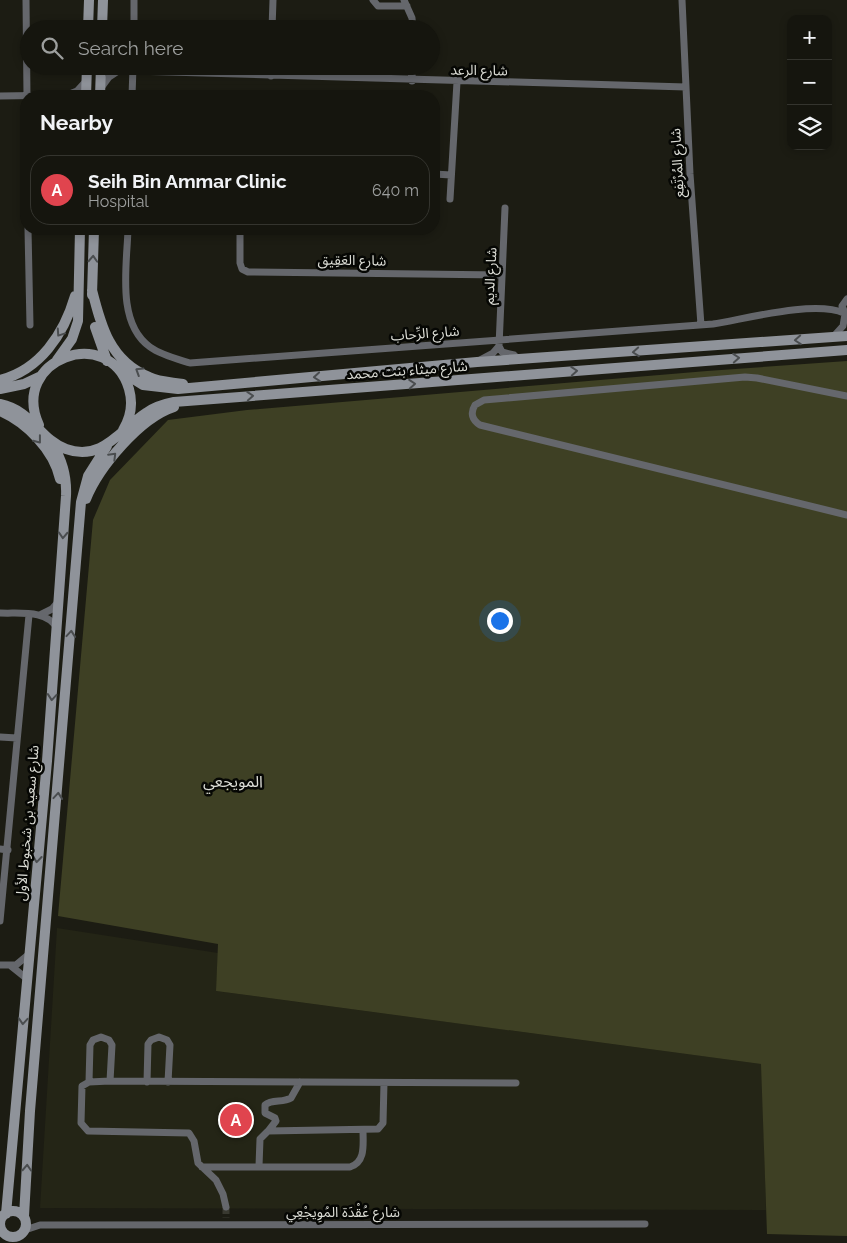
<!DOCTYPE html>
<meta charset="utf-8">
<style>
body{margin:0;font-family:Raleway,"Noto Sans Arabic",sans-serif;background:#22221c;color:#f1f3f6}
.controls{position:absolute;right:15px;top:15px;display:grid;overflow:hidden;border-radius:10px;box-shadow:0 2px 8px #0003}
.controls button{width:45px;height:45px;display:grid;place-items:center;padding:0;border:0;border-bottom:1px solid #34342e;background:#15150e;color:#f1f3f6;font:25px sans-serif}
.you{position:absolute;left:499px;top:620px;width:18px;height:18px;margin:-12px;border:4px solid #fff;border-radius:50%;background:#1a73e8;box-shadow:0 0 0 8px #1a73e833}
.badge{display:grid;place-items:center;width:32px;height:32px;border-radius:50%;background:#93b7fd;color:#fff;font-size:16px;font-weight:700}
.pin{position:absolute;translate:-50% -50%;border:2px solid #fff;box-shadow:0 1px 5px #0006}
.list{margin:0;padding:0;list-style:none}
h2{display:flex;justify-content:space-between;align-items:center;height:65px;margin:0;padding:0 20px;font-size:21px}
h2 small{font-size:16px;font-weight:400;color:#9d9f9e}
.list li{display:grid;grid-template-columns:32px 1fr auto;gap:15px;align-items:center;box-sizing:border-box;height:70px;margin:0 10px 10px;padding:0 10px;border:1px solid #34342e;border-radius:20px}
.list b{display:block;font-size:19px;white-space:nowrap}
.list p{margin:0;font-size:16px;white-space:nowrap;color:#9d9f9e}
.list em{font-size:16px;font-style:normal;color:#9d9f9e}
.icon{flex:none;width:28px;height:28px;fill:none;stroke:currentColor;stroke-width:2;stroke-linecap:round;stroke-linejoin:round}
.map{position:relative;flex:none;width:847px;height:1243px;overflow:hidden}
.search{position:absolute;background:#15150e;box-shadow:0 2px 8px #0003;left:20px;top:20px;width:420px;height:55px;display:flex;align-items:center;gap:12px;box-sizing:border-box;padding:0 18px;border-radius:28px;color:#9d9f9e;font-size:19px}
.panel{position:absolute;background:#15150e;box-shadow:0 2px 8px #0003;left:20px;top:90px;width:420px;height:145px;border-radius:20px}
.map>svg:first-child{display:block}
.built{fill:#242516}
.green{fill:#3e4024}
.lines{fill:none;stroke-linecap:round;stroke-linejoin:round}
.minor-tunnel{stroke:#393930;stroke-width:7;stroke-dasharray:7 3.5;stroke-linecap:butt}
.minor{stroke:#65676c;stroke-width:7}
.secondary{stroke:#8f939a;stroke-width:10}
.oneway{stroke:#4a4d4f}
.labels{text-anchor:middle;stroke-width:5;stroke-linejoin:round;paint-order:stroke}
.street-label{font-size:14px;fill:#dcddd6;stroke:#060704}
.quarter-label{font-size:16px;fill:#dcddd6;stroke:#060704}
</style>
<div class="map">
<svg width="847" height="1243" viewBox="0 0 847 1243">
<rect width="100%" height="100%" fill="#1c1c13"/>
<!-- built -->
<path class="built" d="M57,928L218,953L216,991L762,1064L766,1210L40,1208Z"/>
<!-- green -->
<path class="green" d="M847,361V1236L767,1234L761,1064L216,991L218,944L58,916L93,520L110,480L168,420L247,410L707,371Z"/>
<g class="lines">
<!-- minor-tunnel -->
<path class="minor-tunnel" d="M226,1207V1218"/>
<!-- minor -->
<path class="minor" d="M26,0L27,96
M373,0L378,6H407
M404,0L412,18L413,29
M682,0L690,174L701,325
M134,29V0
M272,29L273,0
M115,66L133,71L686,87
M271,76V66
M412,81V66
M101,88L109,77L121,69
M0,96L67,95L77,91L87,80
M132,96L133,67
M434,174L451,175
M450,199L457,82
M28,229L30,325
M128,229C127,265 116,323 150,347C161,355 177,359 190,363L713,324C745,319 814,300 844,313
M240,229V263L242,269L248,272L502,275
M846,315L842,306L847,299
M833,337L843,326L845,314
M499,346L502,352L514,355L519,360
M478,361L493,353L499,346L505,208
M847,396L757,378L745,377L484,400L475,405C470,413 472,420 480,425L847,515
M0,613C19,614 46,609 57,628
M40,615L52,609L58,602
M0,737L17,738
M0,849L8,850
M0,921L29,615
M0,965H16L28,955
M11,966L26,978
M89,1082L90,1045L93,1040L101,1037L109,1040L112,1045L110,1081
M147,1082L148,1044L151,1040L159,1037L167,1040L170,1045L168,1082
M269,1130L276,1121L275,1118L265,1113V1105C272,1099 283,1103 291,1098L300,1082
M259,1166L260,1139L268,1131L378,1129L383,1123L384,1083
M202,1167H350C366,1162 363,1144 363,1130
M226,1207L223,1194L216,1180L198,1163L194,1141L189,1133L88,1131L81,1123L82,1086L89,1082L110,1081L516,1083
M0,1220L2,1219
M0,1229L2,1230
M25,1230L40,1225L645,1224"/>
<!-- secondary -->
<path class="secondary" d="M88,29L89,0
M102,29L103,0
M86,96L87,66
M100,96L101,66
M92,290C101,326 110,361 149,377C159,382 171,382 183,384
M92,295L94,229
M95,327L107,361
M57,360L72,339L78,321L80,229
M119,370L143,385L178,389L477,362L847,336
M0,380C40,370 64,334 75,296
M0,389L24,384L41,376
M0,404C33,411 39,439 66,449C102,462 120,430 146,413C154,407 164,404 174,402L847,350
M0,411C26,422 54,450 60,479
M39,425C9,359 109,323 129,389C133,403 131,417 123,430
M86,499C99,467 140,418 174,407
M0 1224a13 13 0 1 1 26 0a13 13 0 1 1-26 0Z
M6,1214L47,761L66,496C67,475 62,460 51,441
M24,1216L30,1111L81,502L88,476L107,446"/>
</g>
<!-- one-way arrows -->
<defs><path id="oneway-chevron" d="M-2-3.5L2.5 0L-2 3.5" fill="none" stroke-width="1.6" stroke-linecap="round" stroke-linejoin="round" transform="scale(1.25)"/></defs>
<g class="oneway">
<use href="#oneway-chevron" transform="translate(93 259) rotate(-87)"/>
<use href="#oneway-chevron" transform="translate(60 333) rotate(124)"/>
<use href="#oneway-chevron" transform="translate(798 340) rotate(176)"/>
<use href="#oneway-chevron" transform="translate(636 352) rotate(176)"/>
<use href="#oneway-chevron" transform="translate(736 358) rotate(-4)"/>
<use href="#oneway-chevron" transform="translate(139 371) rotate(-148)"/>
<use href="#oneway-chevron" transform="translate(574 371) rotate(-4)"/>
<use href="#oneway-chevron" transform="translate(317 377) rotate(175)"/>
<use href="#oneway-chevron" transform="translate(412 384) rotate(-4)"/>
<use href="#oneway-chevron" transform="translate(250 396) rotate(-4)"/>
<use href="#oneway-chevron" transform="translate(38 440) rotate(52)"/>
<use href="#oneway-chevron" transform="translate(113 456) rotate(-45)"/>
<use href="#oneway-chevron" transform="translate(63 535) rotate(93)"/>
<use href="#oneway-chevron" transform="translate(71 634) rotate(-85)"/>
<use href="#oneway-chevron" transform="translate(52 697) rotate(95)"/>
<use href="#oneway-chevron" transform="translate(58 796) rotate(-85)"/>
<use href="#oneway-chevron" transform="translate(37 859) rotate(96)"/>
<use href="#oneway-chevron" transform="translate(23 1021) rotate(94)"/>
<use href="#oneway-chevron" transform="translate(27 1168) rotate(-87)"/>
</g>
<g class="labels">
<!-- street labels -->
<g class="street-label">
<text transform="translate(479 70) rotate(1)" y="5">شارع الرعد</text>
<text transform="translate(677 163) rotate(-93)" y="5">شارع المُرْتَفِع</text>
<text transform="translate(352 260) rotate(1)" y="5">شارع العَقِيق</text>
<text transform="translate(490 276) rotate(-87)" y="5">شارع الديم</text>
<text transform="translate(425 333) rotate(-4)" y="5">شارع الرِّحاب</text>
<text transform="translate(407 370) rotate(-4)" y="5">شارع ميثاء بنت محمد</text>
<text transform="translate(27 823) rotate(-85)" y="5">شارع سعيد بن شخبوط الأول</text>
<text x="343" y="1217">شارع عُقْدَة المُوِيجْعِي</text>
</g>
<!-- quarter labels -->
<g class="quarter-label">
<text x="233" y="787">المويجعي</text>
</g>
</g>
</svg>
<div class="controls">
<button>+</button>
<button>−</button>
<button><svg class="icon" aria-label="layers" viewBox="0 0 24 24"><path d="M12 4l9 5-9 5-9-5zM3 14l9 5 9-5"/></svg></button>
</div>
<div class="you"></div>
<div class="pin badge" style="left:236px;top:1120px;background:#e0444e">A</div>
<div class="search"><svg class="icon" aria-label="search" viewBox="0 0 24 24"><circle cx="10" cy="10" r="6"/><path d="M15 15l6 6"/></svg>Search here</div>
<section class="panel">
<h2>Nearby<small></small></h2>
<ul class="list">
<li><span class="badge" style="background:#e0444e">A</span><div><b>Seih Bin Ammar Clinic</b><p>Hospital</p></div><em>640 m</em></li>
</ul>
</section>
</div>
